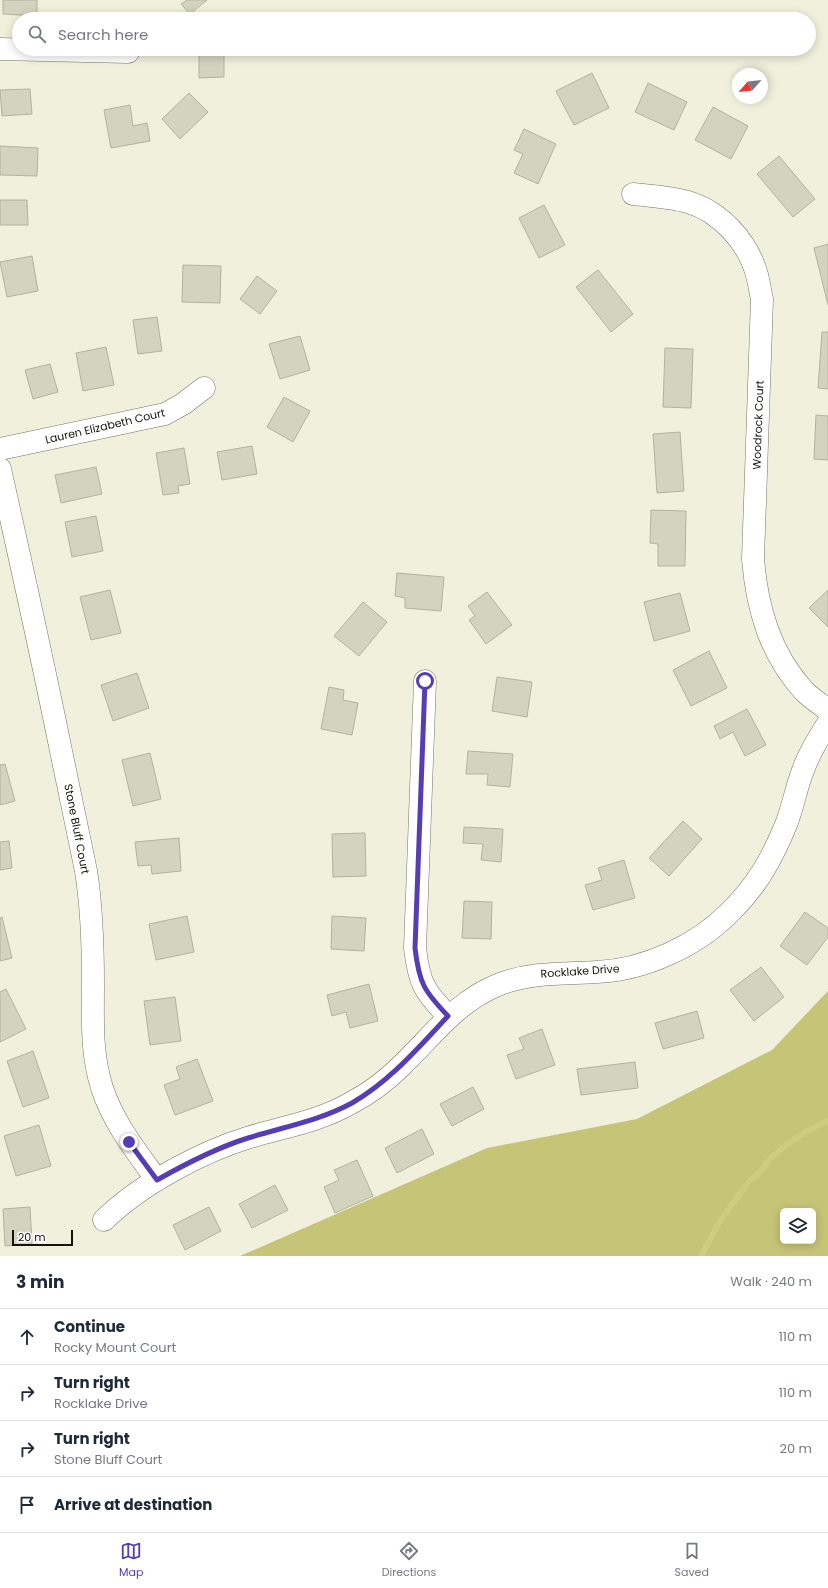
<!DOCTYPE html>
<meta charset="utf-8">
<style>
body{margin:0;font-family:Poppins,sans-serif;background:#f2f2f3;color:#1f2937}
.controls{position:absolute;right:12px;bottom:12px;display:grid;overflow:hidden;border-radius:6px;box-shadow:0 2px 10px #0003}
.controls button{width:36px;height:36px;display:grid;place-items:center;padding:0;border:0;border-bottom:1px solid #e0e1e3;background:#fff;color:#1f2937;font:20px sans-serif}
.compass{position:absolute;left:732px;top:68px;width:36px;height:36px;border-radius:50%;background:#fff;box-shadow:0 2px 10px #0003;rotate:243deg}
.scale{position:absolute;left:12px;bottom:10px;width:61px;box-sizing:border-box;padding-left:4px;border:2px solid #14140d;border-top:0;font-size:11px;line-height:14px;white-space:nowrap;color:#14140d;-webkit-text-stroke:3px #fff;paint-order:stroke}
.stop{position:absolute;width:12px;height:12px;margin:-9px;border:3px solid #573db5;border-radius:50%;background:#fff}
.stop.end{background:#573db5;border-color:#fff;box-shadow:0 1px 4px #0008}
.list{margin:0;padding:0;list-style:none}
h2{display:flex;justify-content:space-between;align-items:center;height:52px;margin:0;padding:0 16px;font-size:17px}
h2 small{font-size:13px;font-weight:400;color:#747a83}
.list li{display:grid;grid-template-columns:26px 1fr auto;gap:12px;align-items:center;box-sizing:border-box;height:56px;padding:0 16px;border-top:1px solid #e0e1e3}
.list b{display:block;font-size:15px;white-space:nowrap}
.list p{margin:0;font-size:13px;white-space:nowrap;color:#747a83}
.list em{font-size:13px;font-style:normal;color:#747a83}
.icon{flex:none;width:22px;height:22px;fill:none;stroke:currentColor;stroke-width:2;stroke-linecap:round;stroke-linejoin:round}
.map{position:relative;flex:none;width:828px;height:1256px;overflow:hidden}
.search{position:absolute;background:#fff;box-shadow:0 2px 10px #0003;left:12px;right:12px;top:12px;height:44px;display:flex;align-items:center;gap:10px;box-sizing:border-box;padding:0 14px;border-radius:22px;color:#747a83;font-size:15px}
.sheet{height:276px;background:#fff}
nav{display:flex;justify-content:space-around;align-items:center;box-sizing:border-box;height:56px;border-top:1px solid #e0e1e3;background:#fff;font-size:11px;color:#747a83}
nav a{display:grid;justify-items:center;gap:2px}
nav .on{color:#573db5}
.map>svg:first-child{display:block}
.forest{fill:#c6c477;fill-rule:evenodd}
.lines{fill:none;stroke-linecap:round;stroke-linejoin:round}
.stream{stroke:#cecc7f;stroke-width:6}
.building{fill:#d3d3c0;stroke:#b2b29f}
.minor-casing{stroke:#757564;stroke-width:23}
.minor{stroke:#fff;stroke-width:22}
.route{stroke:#573db5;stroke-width:5}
.labels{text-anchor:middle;stroke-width:3;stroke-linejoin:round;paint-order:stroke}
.street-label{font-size:11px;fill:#14140d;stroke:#fff}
</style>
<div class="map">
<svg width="828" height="1256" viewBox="0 0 828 1256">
<rect width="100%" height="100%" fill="#f0f0dc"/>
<!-- forest -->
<path class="forest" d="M828,991V1256H240L487,1148L637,1119L772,1050ZM783,1211H813V1241H783Z"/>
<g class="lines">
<!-- stream -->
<path class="stream" d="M701,1256L720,1221L750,1180C761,1175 764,1164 773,1156C791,1140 806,1131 828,1121"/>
</g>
<!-- building -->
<path class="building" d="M3,0H37V16L3,14Z
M187,0H207L190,14L181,4Z
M199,49H224V77L199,78Z
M592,73L609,108L574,125L556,91Z
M648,83L687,102L674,130L635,112Z
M30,89L32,114L2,116L0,90Z
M189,93L208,112L180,139L162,119Z
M130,105L133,126L147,123L150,141L111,148L104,110Z
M713,107L748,126L731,159L695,140Z
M524,129L556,144L538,184L514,173L523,154L514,150Z
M0,146L38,148L37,176L0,175Z
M779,156L815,199L793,217L757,174Z
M0,200H27L28,225H0Z
M544,205L565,245L539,258L519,218Z
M828,244V305L814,248Z
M32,256L38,291L7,297L0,262Z
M183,265L221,266L220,303L182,302Z
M598,270L633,314L611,332L576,287Z
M257,276L277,291L260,314L240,299Z
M157,317L162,351L138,354L133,320Z
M822,332H828V389L818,388Z
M300,336L310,370L280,379L269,344Z
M106,347L114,385L83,391L76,353Z
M665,348L693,349L691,408L663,407Z
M50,364L58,392L33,399L25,370Z
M284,397L310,411L293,442L267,427Z
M816,415L828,416V460L814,459Z
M680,432L684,491L657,493L653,434Z
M252,446L257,474L222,480L217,452Z
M184,448L190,484L178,486L179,493L163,495L156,453Z
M96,467L102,494L61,503L55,475Z
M651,510L686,511L685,566H658V544L650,543Z
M96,516L103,551L72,557L65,522Z
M397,573L444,577L441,611L405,608V598L395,596Z
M110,590L121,633L91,640L80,597Z
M828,590V627L809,608Z
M487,592L512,625L486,644L469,620L475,616L468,606Z
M680,593L690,631L654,641L644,602Z
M363,602L387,622L359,656L334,636Z
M709,651L727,688L691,706L673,670Z
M137,673L149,708L113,721L101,685Z
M497,677L532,682L527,717L492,711Z
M329,687L344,690L343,700L358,703L352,735L321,729Z
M747,709L766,745L745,756L733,732L720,739L714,726Z
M468,751L513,754L510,787L487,785L488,774H466Z
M150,753L161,799L133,806L122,760Z
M5,764L15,801L0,805V765Z
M683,821L702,839L669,876L649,858Z
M464,827L503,829L501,862L481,860L483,844L463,843Z
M365,833L366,876L333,877L332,834Z
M179,838L181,871L152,874L151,865L138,866L135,842Z
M9,841L12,868L0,870V842Z
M624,860L635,898L593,910L585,885L602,880L598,868Z
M464,901L492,902L491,939L462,938Z
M805,912L828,928V937L807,965L780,946Z
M187,916L194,952L156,960L149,924Z
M332,916L366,918L364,951L331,949Z
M2,917L12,958L0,961V918Z
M761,967L784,997L754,1021L730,990Z
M369,984L378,1021L350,1028L346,1012L332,1016L327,995Z
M6,989L26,1029L0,1042V992Z
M175,997L181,1041L150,1045L144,1001Z
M697,1011L704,1038L663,1049L655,1023Z
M542,1029L555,1065L516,1079L507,1055L524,1049L519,1038Z
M33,1051L49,1098L23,1107L7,1061Z
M197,1059L213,1101L175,1115L164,1085L180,1079L176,1067Z
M635,1062L638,1088L581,1095L577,1069Z
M473,1087L484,1109L452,1126L440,1104Z
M39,1125L51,1166L16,1176L4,1136Z
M422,1129L434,1154L397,1173L385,1148Z
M357,1160L373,1196L335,1213L324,1187L339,1180L334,1170Z
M275,1185L288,1210L252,1228L239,1204Z
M30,1207L32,1244L5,1246L3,1209Z
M209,1207L221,1231L185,1250L173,1225Z"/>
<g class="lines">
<!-- minor casing -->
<g class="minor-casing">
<path id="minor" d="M0,49L128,52
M633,194C651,196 671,197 688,202C721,212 748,242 757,275C759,282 760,291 762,299L753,559C757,608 770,654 804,691C811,698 820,704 828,710
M0,449L165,414L183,404L204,388
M0,469C21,563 42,657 61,751C69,791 78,831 86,871C92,908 93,947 93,985C93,1021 91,1053 102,1088C113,1122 136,1151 157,1180
M425,681L415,948C419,983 424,991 448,1016
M104,1220C141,1184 201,1152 250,1137C284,1127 320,1121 351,1103C368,1094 386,1081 400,1067C433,1036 455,1002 500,984C532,972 563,974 597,972C644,970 697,946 730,912C757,886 773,857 787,822C793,806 796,789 802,773C808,755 818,739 828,723"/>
</g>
<!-- minor -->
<use href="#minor" class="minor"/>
</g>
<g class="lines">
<!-- route -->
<path class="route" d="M129,1142L157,1180C187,1163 216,1148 248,1138C283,1127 319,1121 352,1103C390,1081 418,1048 448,1016C424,991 419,983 415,948L425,681"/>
</g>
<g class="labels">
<!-- street labels -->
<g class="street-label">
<text transform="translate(758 425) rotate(-88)" y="4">Woodrock Court</text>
<text transform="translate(105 426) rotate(-13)" y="4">Lauren Elizabeth Court</text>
<text transform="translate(77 829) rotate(79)" y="4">Stone Bluff Court</text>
<text transform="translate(580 971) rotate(-4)" y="4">Rocklake Drive</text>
</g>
</g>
</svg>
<div class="controls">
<button><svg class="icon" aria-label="layers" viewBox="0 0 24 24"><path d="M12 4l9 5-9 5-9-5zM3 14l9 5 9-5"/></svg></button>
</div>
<svg class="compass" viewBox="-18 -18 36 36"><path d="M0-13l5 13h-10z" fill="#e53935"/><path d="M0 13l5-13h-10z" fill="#747a83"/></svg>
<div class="scale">20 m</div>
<div class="stop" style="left:425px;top:681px"></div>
<div class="stop end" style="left:129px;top:1142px"></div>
<div class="search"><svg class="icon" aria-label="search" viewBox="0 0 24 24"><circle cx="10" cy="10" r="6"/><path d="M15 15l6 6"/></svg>Search here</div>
</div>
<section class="sheet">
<h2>3 min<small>Walk · 240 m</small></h2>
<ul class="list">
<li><svg class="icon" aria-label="ahead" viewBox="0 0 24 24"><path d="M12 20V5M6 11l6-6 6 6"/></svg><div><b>Continue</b><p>Rocky Mount Court</p></div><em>110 m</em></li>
<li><svg class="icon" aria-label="right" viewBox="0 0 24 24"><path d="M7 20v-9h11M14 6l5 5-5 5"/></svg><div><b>Turn right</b><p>Rocklake Drive</p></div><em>110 m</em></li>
<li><svg class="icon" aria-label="right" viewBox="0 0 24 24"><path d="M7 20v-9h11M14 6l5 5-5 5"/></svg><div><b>Turn right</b><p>Stone Bluff Court</p></div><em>20 m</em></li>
<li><svg class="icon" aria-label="arrive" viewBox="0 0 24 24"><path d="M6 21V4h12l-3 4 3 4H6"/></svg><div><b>Arrive at destination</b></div></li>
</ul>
</section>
<nav>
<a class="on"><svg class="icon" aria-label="map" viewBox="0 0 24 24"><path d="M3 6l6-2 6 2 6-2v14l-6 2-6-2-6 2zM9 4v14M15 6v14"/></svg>Map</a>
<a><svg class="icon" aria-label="directions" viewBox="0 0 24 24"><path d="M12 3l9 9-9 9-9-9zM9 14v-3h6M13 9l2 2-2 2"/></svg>Directions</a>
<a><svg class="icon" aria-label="saved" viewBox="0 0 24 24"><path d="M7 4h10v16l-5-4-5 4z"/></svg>Saved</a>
</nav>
